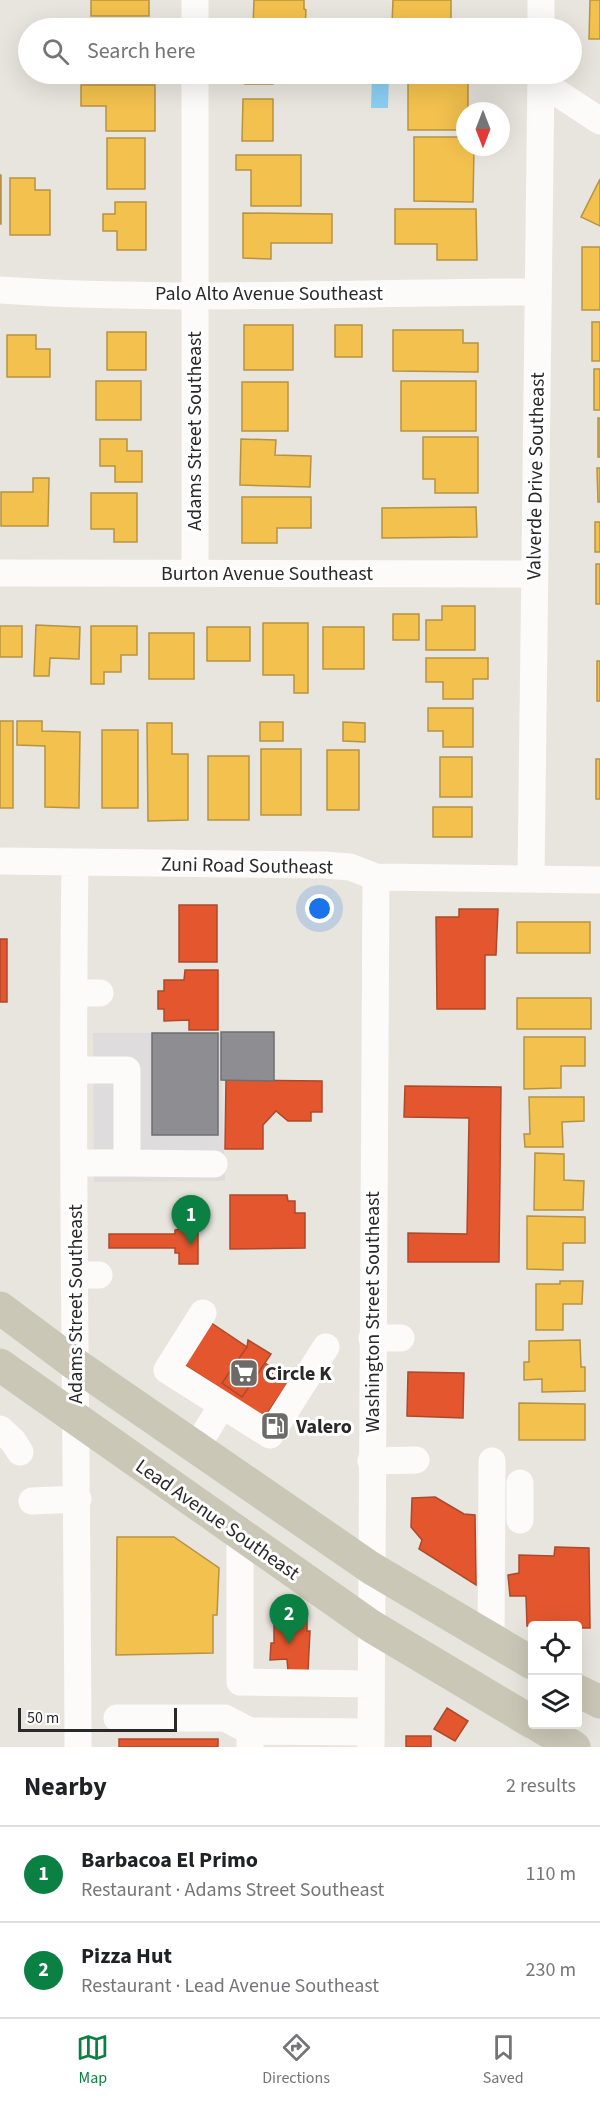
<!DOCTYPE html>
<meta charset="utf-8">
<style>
body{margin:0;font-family:"Source Sans 3",sans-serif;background:#f6f6f6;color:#202124}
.controls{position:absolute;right:18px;bottom:18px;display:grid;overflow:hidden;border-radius:6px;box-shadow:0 6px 24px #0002}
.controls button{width:54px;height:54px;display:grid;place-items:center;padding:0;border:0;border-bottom:2px solid #e0e0e0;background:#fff;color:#202124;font:30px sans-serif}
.compass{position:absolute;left:456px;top:102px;width:54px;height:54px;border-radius:50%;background:#fff;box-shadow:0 6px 24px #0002;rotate:180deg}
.scale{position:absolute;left:18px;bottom:15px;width:159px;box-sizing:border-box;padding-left:6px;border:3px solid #292929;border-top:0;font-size:16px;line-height:21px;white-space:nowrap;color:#292929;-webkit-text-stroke:4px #fff;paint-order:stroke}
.you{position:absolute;left:320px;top:909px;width:21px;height:21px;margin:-15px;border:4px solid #fff;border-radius:50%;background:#1a73e8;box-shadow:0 0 0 9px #1a73e833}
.badge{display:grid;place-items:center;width:39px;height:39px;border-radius:50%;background:#0b8043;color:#fff;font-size:20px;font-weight:700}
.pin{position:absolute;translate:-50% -50px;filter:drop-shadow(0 2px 3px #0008)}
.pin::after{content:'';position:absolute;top:32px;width:21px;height:18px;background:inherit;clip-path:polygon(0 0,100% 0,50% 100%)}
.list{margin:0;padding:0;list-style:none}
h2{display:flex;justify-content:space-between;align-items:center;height:78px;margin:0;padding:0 24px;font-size:26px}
h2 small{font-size:20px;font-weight:400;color:#757577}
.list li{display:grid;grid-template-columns:39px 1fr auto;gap:18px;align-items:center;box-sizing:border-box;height:96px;padding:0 24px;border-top:2px solid #e0e0e0}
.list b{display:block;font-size:22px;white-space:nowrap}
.list p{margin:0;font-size:20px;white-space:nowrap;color:#757577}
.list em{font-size:20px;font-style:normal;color:#757577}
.icon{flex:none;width:33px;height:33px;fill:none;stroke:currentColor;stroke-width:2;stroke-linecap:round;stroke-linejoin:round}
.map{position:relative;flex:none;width:600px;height:1747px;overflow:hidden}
.search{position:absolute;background:#fff;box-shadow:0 6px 24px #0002;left:18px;right:18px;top:18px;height:66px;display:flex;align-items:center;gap:15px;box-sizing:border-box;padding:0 21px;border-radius:33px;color:#757577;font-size:22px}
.sheet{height:270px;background:#fff}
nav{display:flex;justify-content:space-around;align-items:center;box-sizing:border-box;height:84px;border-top:2px solid #e0e0e0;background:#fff;font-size:16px;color:#757577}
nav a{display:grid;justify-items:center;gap:3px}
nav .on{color:#0b8043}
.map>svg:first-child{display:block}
.industrial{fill:#dedcdd}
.water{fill:#8acef2}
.homes{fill:#f2c14e;stroke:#b69343;stroke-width:1.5}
.shops{fill:#e4572e;stroke:#ac492c;stroke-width:1.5}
.industry{fill:#8d8d92;stroke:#6f6f72;stroke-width:1.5}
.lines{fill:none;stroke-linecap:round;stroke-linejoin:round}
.minor{stroke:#fcfbfa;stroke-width:27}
.major{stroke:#cbc7b7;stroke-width:33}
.labels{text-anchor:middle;stroke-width:6;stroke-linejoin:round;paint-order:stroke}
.street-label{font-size:20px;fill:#292929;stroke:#fff}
.poi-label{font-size:20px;font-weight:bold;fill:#292929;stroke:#fff;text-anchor:start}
</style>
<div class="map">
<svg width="600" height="1747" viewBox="0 0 600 1747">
<rect width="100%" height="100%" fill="#e8e5de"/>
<!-- industrial -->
<path class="industrial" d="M93,1033H220L225,1181L94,1182Z"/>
<!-- water -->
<path class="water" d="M372,75H389L388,108H371Z"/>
<!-- homes -->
<path class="homes" d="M91,0H149V16H91Z
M254,0H304V9L306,10L305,28L253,26Z
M393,0H451V27H480V28H406V23H392Z
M590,0H600V39H589Z
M245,74H273V84H245Z
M419,74H468V111H465V130H408V79H419Z
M81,85H155V131H106V106H81Z
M243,99H273V141H242Z
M414,137H465V147H474L473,202L414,201Z
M107,138H145V189H107Z
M236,155H301V206H251V170H236Z
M0,175H1V224H0Z
M10,178H35V190H50V235H10Z
M600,179V226L581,217Z
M115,202H146V250H117V231H103V214H115Z
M395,209H476L477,260H437V244H395Z
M243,213L332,214V243H271V259L243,258Z
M582,247H600V310H582Z
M592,322H600V361H592Z
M244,325H293V370H244Z
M335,325H362V357H335Z
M393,330H463V343H478V372L393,371Z
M107,332H146V370H107Z
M7,335H36V349H50V377H7Z
M594,369H600V410H594Z
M96,381H141V420H96Z
M401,381H476V431H401Z
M242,382H288V431H242Z
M598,418H600V457H598Z
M423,437H478V493H435V479H423Z
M100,439H127V451H142V482H115V466H100Z
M241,439L276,440L275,455L311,456L310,487L240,485Z
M597,468H600V502H598Z
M33,478H49L48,526H1V492H33Z
M91,493H137V542H114V529H91Z
M242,497H311V528H277V543H242Z
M476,507L477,537L382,538V508Z
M595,522H600V552H595Z
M596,564H600V604H596Z
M442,606H475V650H426V620H442Z
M393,614H419V640H393Z
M263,623H308V693H294V675H263Z
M36,625L80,627L79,659L50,658L49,676H34Z
M0,626H22V657H0Z
M91,626H137V655H121V672H104V684H91Z
M207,627H250V661H207Z
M323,627H364V669H323Z
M149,633H194V679H149Z
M426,658H488V679H473V699H443V682H426Z
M597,661H600V701H597Z
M428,708H473V747H443V731H428Z
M0,721H13V808H0Z
M17,721H42V731L80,732L79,808L45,807V746L17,745Z
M260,722H283V741H260Z
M343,722L365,723V742L343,741Z
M147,723H172V754H188V820L148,821Z
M102,730H138V808H102Z
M261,749H301V815H261Z
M327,750H359V810H327Z
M208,756H249V820H208Z
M440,757H472V797H440Z
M596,759H600V799H596Z
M433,807H472V837H433Z
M517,922H590V953H517Z
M517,998H591V1029H517Z
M524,1037H585V1066H561V1088L524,1089Z
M529,1097H584V1121L562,1122L563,1147H525L524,1134H530Z
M535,1153L564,1154V1180L584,1181L583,1210H534Z
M527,1216L585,1217V1243H563V1270L527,1269Z
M560,1281H583L582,1304H563V1330H536V1284H560Z
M580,1340L581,1367H585V1391L542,1392V1379L524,1380V1362H529V1341Z
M519,1403L585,1404V1440H519Z
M117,1537H174L219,1568L217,1615H213V1653L116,1655Z"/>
<!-- shops -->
<path class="shops" d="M179,905H217V962H179Z
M459,909H498L496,955H485V1009H437L436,917H459Z
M0,939H7V1002H0Z
M185,970H218V1030H189V1020L164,1021V1009H158V991H164V980H184Z
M226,1080L322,1081V1112H311V1121H288L276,1111L263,1125V1149H225Z
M405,1086L501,1087L499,1262H408V1233L467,1234L469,1118L404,1117Z
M230,1195H287L288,1201H295V1213H305V1248L230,1249Z
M180,1218H198V1264H179V1253H175V1248H109V1234H175V1230L180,1229Z
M210,1322L247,1347L222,1383L242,1397L265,1363L290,1380L264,1418L182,1363Z
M248,1340L271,1354L242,1397L222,1383L247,1347Z
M408,1372L464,1373L463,1418L407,1416Z
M435,1497L464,1514L475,1515L476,1585L419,1549L422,1540L411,1527L412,1498Z
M555,1547L589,1548L590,1628H581L579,1639H578V1626H527L526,1596H510L508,1575L519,1573V1555L554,1556Z
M274,1618L307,1619V1631H310L308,1671H288L287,1659L270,1660L271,1643H274Z
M447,1708L468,1721L455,1741L434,1729Z
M406,1736H431V1747H406Z
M119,1739H218V1747H119Z"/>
<!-- industry -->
<path class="industry" d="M221,1032H274V1081L221,1080Z
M152,1033H218V1135H152Z"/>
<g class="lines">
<!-- minor -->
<path class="minor" d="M541,0V28
M195,28V0
M541,82L600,121
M0,290C178,302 359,292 537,292
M0,573L534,574
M195,573V74
M0,861L324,865L350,867L376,877L600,880
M75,862C71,1157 77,1452 78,1747
M531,878L541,74
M74,993H100
M74,1070H127V1163L214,1164
M74,1163H127
M75,1275H99
M203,1313L167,1370L270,1435L326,1347
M372,1338H401
M0,1429L13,1441L20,1452
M196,1448L222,1405
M371,1461L416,1460
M520,1483V1520
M32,1501L78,1499
M240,1534V1682L371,1684
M491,1638L492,1461
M117,1718H225L250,1731
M250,1747V1731L371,1732
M371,1747L376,877"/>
<!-- major -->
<path class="major" d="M0,1308L75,1364L371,1568L532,1663
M0,1365L371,1626L532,1722
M578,1691L600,1702
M536,1724L574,1747"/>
</g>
<!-- icons -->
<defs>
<g id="supermarket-square" transform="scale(1.5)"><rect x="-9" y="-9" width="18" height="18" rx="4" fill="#6c6b68" stroke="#fff"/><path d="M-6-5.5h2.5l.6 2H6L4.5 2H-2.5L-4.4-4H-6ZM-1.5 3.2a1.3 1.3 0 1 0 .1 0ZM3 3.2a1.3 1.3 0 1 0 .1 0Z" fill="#fff"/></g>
<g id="fuel-square" transform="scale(1.5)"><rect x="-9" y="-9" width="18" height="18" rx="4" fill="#6c6b68" stroke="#fff"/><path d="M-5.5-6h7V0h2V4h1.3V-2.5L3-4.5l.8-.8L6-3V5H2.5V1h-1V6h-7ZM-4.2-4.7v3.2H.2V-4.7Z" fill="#fff"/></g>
</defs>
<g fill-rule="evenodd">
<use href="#supermarket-square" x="244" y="1373"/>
<use href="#fuel-square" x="275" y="1426"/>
</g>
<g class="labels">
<!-- street labels -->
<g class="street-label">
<text x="269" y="300">Palo Alto Avenue Southeast</text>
<text transform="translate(194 431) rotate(-90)" y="7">Adams Street Southeast</text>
<text transform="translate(535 476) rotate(-89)" y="7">Valverde Drive Southeast</text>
<text x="267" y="580">Burton Avenue Southeast</text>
<text transform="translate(247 865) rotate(1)" y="7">Zuni Road Southeast</text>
<text transform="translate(75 1304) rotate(-90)" y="7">Adams Street Southeast</text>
<text transform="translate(372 1312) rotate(-90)" y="7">Washington Street Southeast</text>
<text transform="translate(218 1519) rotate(35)" y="7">Lead Avenue Southeast</text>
</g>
<!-- poi labels -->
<g class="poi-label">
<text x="265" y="1380">Circle K</text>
<text x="296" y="1433">Valero</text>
</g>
</g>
</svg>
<div class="controls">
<button><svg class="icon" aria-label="locate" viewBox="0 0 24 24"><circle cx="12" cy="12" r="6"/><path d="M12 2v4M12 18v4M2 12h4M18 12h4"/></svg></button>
<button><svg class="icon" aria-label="layers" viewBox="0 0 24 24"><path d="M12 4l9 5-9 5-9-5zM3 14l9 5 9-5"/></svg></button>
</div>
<svg class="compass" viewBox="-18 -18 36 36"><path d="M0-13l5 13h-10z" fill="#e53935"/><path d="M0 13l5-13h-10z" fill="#757577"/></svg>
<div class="scale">50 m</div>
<div class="you"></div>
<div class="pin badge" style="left:191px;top:1245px">1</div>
<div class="pin badge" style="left:289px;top:1644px">2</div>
<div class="search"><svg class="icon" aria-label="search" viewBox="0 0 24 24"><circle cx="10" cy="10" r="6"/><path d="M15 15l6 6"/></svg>Search here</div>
</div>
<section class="sheet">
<h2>Nearby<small>2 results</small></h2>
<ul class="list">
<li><span class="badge">1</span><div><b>Barbacoa El Primo</b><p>Restaurant · Adams Street Southeast</p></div><em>110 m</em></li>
<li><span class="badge">2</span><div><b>Pizza Hut</b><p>Restaurant · Lead Avenue Southeast</p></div><em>230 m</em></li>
</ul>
</section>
<nav>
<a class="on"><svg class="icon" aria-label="map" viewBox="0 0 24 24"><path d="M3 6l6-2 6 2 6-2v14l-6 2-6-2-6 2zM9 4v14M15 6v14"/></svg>Map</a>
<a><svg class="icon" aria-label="directions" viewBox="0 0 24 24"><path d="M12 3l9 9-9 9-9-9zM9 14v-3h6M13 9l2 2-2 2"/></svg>Directions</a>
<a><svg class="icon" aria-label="saved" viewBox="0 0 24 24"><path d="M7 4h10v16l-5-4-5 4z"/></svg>Saved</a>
</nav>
